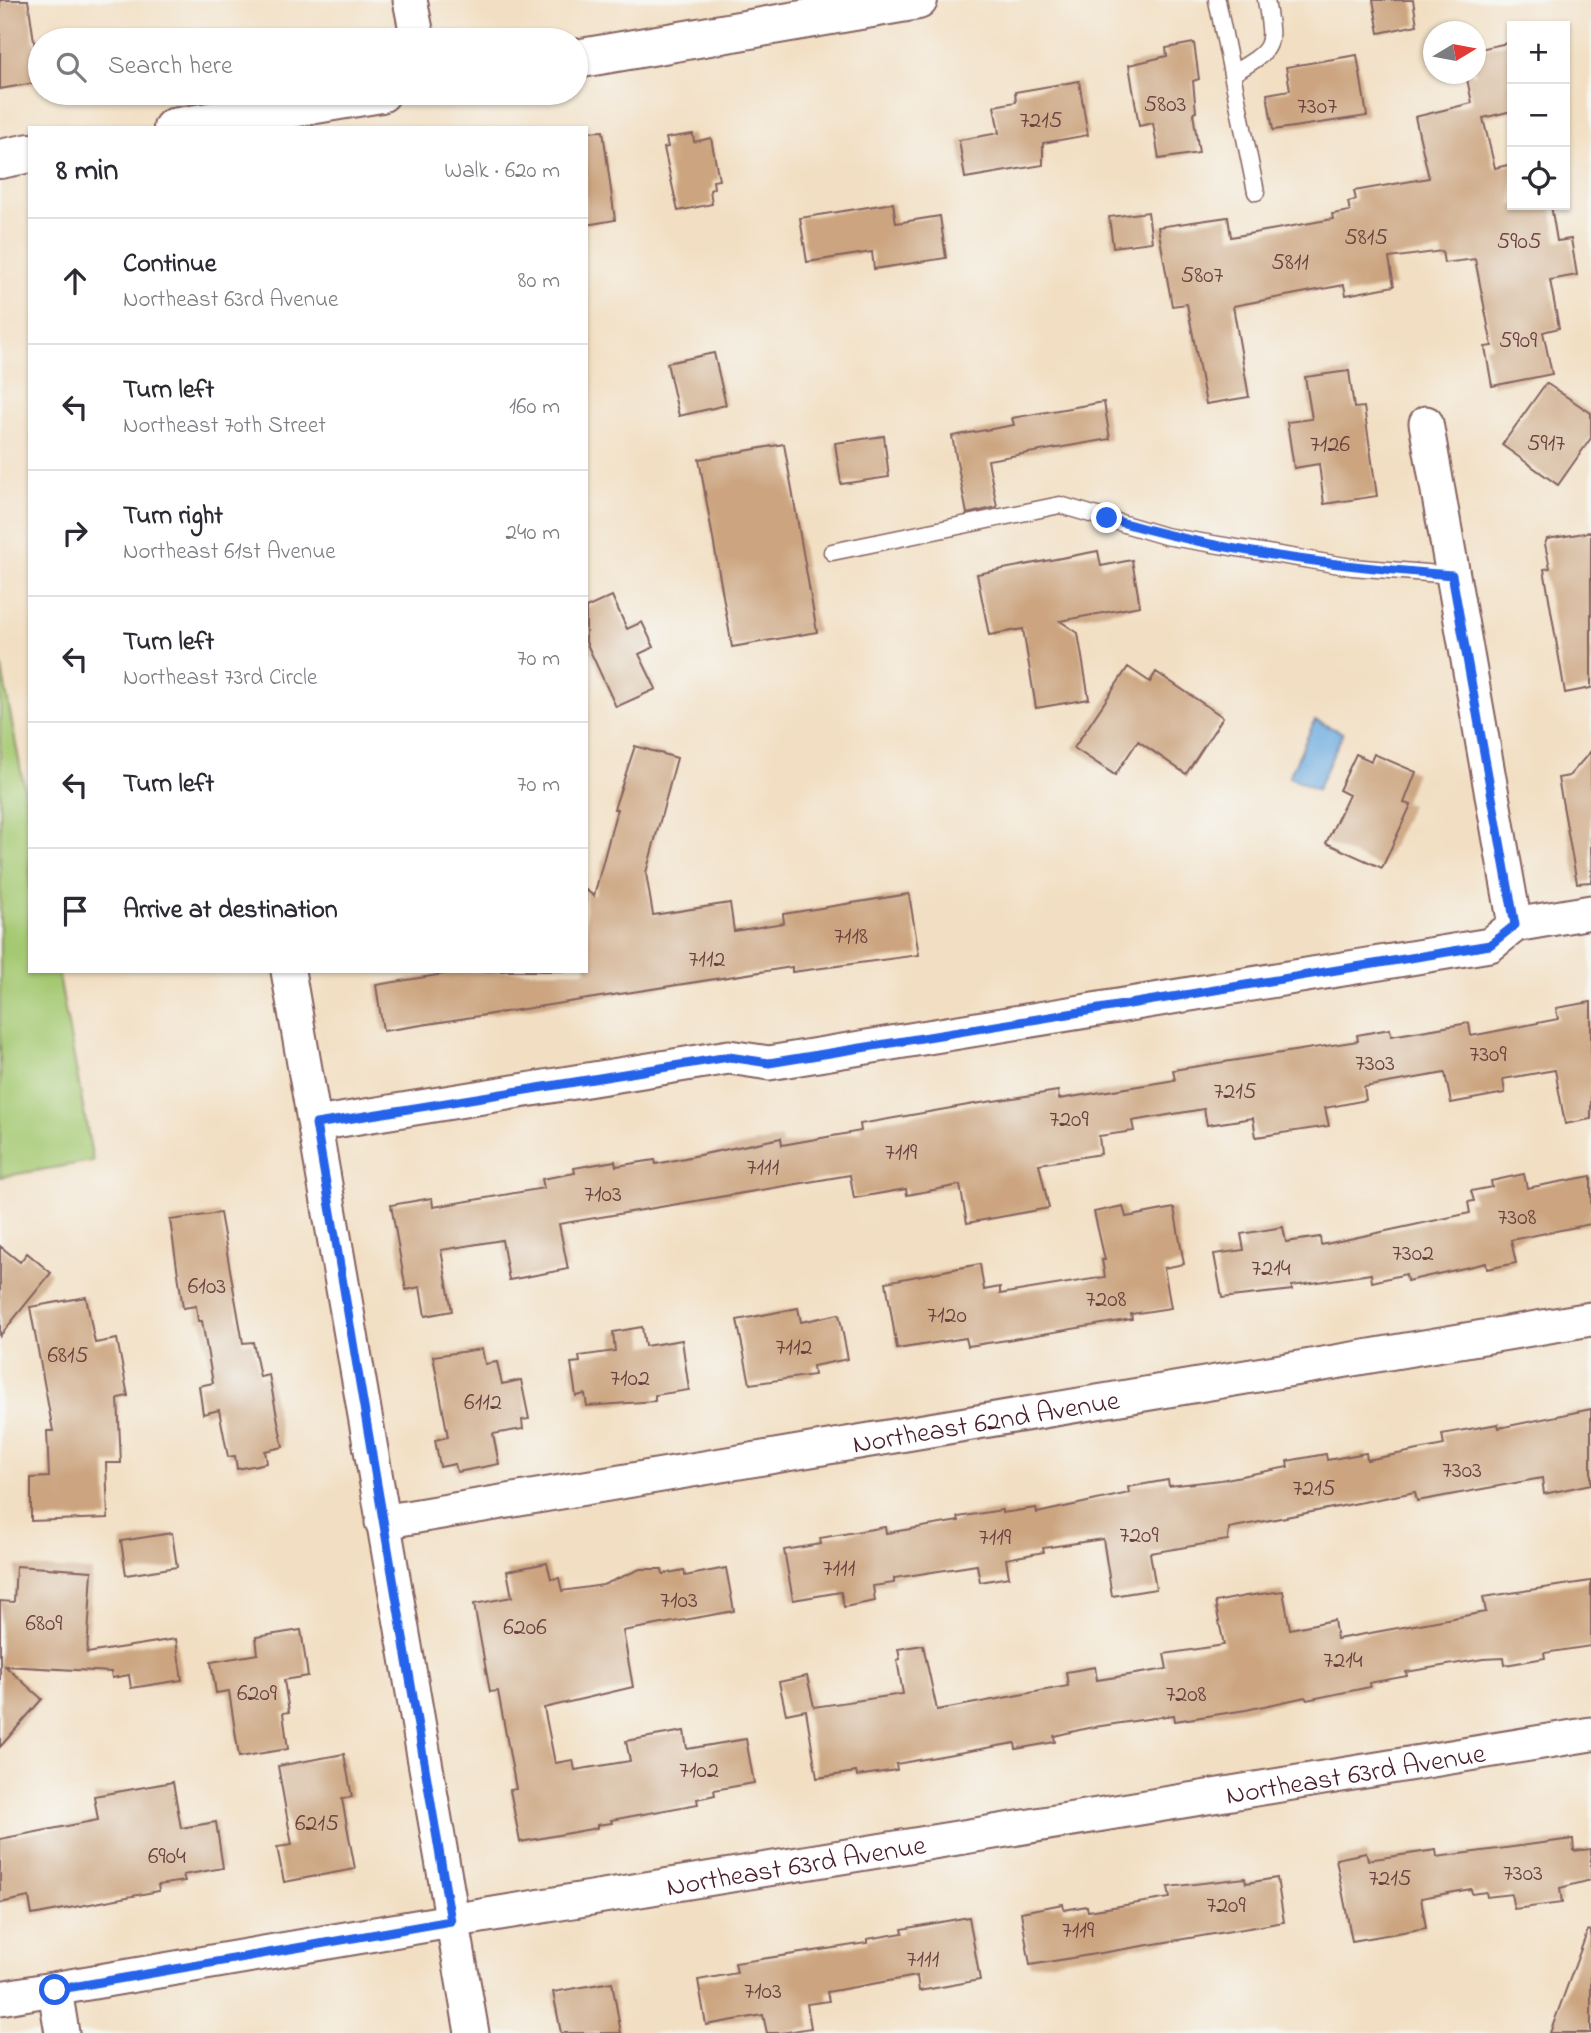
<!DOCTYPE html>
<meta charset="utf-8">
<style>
body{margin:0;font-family:"Indie Flower",sans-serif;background:#f2f2f3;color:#2b2b33}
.controls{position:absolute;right:21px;top:21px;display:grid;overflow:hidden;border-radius:0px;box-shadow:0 2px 5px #0004}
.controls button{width:63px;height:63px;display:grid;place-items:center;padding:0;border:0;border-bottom:2px solid #e1e1e2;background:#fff;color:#2b2b33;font:35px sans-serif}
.compass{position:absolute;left:1423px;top:21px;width:63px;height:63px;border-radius:50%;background:#fff;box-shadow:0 2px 5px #0004;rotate:80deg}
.stop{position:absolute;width:21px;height:21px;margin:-16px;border:5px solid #2563eb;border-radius:50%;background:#fff}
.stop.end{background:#2563eb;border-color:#fff;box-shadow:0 2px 7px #0008}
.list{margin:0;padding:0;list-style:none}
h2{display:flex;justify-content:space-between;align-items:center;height:91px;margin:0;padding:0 28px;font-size:30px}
h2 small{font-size:23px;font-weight:400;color:#7c7c81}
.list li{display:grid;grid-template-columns:46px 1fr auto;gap:21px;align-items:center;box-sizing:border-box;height:126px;padding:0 28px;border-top:2px solid #e1e1e2}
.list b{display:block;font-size:26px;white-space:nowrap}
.list p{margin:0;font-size:23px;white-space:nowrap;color:#7c7c81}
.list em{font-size:23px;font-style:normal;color:#7c7c81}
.icon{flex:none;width:38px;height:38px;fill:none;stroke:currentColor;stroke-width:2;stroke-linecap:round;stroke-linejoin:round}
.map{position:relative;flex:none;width:1591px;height:2033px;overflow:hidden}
.search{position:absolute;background:#fff;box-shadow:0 2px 5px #0004;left:28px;top:28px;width:560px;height:77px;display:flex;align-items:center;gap:18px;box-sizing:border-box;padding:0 24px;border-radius:38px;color:#7c7c81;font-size:26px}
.panel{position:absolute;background:#fff;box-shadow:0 2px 5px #0004;left:28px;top:126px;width:560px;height:847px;border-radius:0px}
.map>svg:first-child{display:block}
.green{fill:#a5c972;stroke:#78744e;stroke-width:2}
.water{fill:#6dacdf;stroke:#5c6685;stroke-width:2}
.building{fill:#cca580}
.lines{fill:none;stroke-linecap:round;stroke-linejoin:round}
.service-casing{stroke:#856260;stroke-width:19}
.minor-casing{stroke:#856260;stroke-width:37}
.tertiary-casing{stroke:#856260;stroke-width:42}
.service{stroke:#fff;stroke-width:16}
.minor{stroke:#fff;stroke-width:33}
.tertiary{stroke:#fff;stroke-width:38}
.route{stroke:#2563eb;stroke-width:9}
.labels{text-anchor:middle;stroke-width:5;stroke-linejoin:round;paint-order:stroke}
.number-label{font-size:24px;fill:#6a4040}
.street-label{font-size:28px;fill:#4a1f2b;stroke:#f6f6f2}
</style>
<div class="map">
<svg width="1591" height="2033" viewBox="0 0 1591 2033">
<rect width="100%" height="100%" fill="#f6f6f2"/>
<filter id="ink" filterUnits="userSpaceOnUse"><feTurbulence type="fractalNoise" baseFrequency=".0143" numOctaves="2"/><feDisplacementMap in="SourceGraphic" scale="14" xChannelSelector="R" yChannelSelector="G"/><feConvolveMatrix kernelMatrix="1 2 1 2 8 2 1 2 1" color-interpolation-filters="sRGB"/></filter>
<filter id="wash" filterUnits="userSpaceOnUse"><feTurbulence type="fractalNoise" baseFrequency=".00686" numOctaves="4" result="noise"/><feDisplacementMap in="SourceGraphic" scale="28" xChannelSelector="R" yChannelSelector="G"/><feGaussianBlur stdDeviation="1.57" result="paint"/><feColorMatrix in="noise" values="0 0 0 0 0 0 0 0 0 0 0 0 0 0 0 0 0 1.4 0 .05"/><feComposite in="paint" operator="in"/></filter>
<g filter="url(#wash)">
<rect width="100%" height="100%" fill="#f2dfc3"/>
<!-- green -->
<path class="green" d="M0,659L30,819V971H58L93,1161L0,1177Z"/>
<!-- water -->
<path class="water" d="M1315,720L1343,733L1317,790L1289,777Z"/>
<g id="blocks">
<!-- building -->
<path class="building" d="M0,0H28L40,82L0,89Z
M1373,0H1413L1417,25L1379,33Z
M1512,42V111L1483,118L1495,168L1512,164V205H1551L1557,241L1571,239L1577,275L1550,280L1559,328L1543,332L1552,374L1492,386L1485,347L1492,346L1475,259L1444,263L1442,251L1389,258L1394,286L1346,295L1344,285L1233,306L1249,397L1206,404L1187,304L1172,306L1158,227L1228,217L1231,237L1333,219L1332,214L1350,211L1348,202L1356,200L1354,191L1429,178L1415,117L1472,103L1466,74H1475V50Z
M1194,43L1199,79L1193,81L1196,112L1193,113L1199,153L1159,159L1153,123L1139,126L1129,65L1167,56L1166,48Z
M1357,55L1367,116L1273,130L1267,94L1290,90L1286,67Z
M1079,81L1088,135L1043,143V165L965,178L959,140L999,133L994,106L1016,102L1015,92Z
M603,131L615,220L586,225V132Z
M693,134L694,142L711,138L719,180L713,181L714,188L710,190L712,204L678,211L664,148L668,147L666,138Z
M893,203L896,223L940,216L946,258L874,269L872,252L807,262L800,218Z
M1148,212L1152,242L1113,247L1109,217Z
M714,353L726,405L679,416L667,363Z
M1349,371L1354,408L1364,407L1377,496L1324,504L1319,464L1294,468L1287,422L1312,419L1305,377Z
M1546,383L1591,413V438L1558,485L1502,445Z
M1104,402L1110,439L988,460L997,507L967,514L952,436L1014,425L1012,418Z
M884,436L889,477L841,484L835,443Z
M784,444L817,632L732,647L699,459Z
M1591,532V688L1565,693L1544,569L1550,568L1545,544L1547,539Z
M1098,551L1101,566L1132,560L1140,606L1060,621L1078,633L1089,699L1036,708L1023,629L989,635L977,574Z
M612,596L627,629L642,622L654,647L639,654L656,689L616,707L586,642V608Z
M1128,667L1150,682L1156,672L1223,717L1186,774L1138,741L1115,775L1074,748Z
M635,746L677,758L646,873L653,915L730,903L734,931L784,923L783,914L909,894L919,955L792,972V967L383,1031L376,985L462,971H586V890L594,896L617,809H614Z
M1591,751V882L1577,883L1558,778L1569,776Z
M1356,754L1371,761L1374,754L1416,772L1404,803L1411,805L1382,868L1326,843L1349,795L1339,790Z
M1591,1002V1119L1565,1124L1555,1070L1503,1079L1505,1093L1451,1103L1445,1073L1364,1087L1366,1100L1325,1108L1329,1126L1256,1137L1253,1118L1207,1125L1204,1109L1132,1121L1134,1131L1099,1136L1101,1154L1039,1164L1049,1208L967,1223L960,1185L907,1195L906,1189L854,1198L850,1175L559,1224L568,1269L509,1280L502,1240L441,1250L452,1311L425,1316L420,1287L406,1290L391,1205L432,1198L433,1207L544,1188L542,1179L575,1173L574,1168L615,1161L616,1166L655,1160L656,1164L781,1138L782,1145L861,1131L860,1124L974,1104L1058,1091L1059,1099L1175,1080L1173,1070L1358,1041L1357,1035L1390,1029L1391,1036L1469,1023L1471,1036L1558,1019L1556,1008Z
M1524,1174L1527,1188L1591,1176V1224L1511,1240L1516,1263L1487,1269L1486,1263L1407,1281L1406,1274L1372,1282L1371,1274L1292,1286V1290L1222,1298L1214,1254L1244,1250L1241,1234L1283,1227L1286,1242L1320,1237L1321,1245L1470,1213L1468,1202L1474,1201L1471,1191L1492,1187L1491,1181Z
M1123,1206L1126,1217L1174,1208L1184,1264L1164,1268L1171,1308L1131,1314L1132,1319L1007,1340L968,1346L966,1338L897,1349L886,1282L980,1264L984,1290L1000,1287V1294L1105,1277L1102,1260H1105L1094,1212Z
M220,1213L243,1343L253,1342L260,1377L269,1375L283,1447L265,1451L267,1463L237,1469L235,1456L228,1457L219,1410L203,1414L199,1386L213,1383L202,1321H198L196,1306L183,1308L170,1220Z
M0,1246L20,1262L27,1253L51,1273L0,1336Z
M86,1297L95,1343L117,1339L128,1396L118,1398L121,1463H106L108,1518L31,1521V1478L49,1477L47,1431H53L30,1307Z
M798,1308L801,1322L839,1314L848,1359L813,1366L814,1375L750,1384L737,1320Z
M642,1327L645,1346L682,1340L689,1390L655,1395V1401L587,1406L585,1394L576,1396L571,1363L580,1362L579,1356L615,1351L613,1332Z
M482,1349L485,1364L497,1362L502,1384L521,1380L529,1419L522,1420L523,1429L493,1434L499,1464L457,1472L455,1464L440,1467L435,1440L448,1437L433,1356Z
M1591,1409V1484L1544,1494L1542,1478L1417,1501L1415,1492L1229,1528L1228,1540L1150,1553L1156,1589L1112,1596L1103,1539L1043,1548L1044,1552L1006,1559L1009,1577L980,1582L977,1565L894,1578V1583L873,1586L875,1601L844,1607L841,1592L793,1600L784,1550L821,1544L820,1538L885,1527L886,1533L959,1521L958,1517L1002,1510V1513L1036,1508L1037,1513L1129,1493L1128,1487L1168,1480L1169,1486L1221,1480L1288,1467L1287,1461L1326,1454L1327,1460L1366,1453L1367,1460L1444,1445L1442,1434L1498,1424L1499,1428Z
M172,1533L177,1567L126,1575L121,1541Z
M547,1563L551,1579L559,1578L562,1591L603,1585L640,1569H662L663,1574L684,1570L685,1576L726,1568L734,1611L623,1631L633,1687L544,1708L555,1763L573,1760L575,1770L630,1761L626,1741L684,1731L687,1749L746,1739L754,1783L714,1790L715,1795L697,1799L698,1804L611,1820L612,1823L597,1825V1828L520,1842L510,1790L516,1789L498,1691L490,1692L474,1604L512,1597L507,1571Z
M16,1566L92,1571L87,1653L176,1639L182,1680L131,1688L129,1675L112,1678L111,1672L5,1666L42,1699L0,1747V1601L14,1602Z
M1591,1581V1646L1544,1653L1545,1658L1505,1665L1504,1658L1483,1659L1406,1672L1407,1676L1369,1683L1370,1687L1307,1700L1305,1697L1246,1710L1175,1721L1174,1715L1088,1728L1054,1736L1055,1742L1016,1749L1015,1743L896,1764L897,1770L857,1776L856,1772L817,1778L806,1710L786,1714L779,1682L807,1676L814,1707L903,1694L897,1660L900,1659L898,1649L923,1645L937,1710L1068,1686L1066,1672L1095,1667L1097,1680L1167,1669L1164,1654L1224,1645L1215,1602L1246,1596L1283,1591L1290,1629L1334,1620L1337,1639L1486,1612L1483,1597Z
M301,1630L308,1676L284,1680L289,1712L283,1713L288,1749L239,1757L229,1691L216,1693L211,1662L258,1654L256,1637Z
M344,1754L352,1797L342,1799L355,1869L284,1882L277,1847L292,1845L278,1766Z
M173,1782L181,1828L216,1822L223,1868L183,1875L185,1881L158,1885L159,1891L32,1915L29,1897L0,1903V1839L98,1820L94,1796Z
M1573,1839L1574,1851L1591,1849V1880L1560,1888L1562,1903L1514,1909L1511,1894L1487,1897L1486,1892L1472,1894L1471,1889L1421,1898L1426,1928L1352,1941L1336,1859L1366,1853L1368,1860L1436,1850L1437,1857Z
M1245,1878L1246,1883L1277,1878L1284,1922L1030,1965L1021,1912L1063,1904L1064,1910L1087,1906L1088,1911L1170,1898L1168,1887Z
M969,1917L980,1980L919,1991L917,1976L827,1992L829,2001L807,2004L811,2028L781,2033H767L763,2015L706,2025L698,1980L737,1973L735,1963L867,1943V1939L903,1933L902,1929Z
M1588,1930L1591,1931V2033H1550Z
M612,1982L621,2033H561L553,1992Z"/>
</g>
</g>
<g filter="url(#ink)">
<use href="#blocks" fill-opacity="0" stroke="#856260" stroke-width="2"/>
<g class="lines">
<!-- service casing -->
<g class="service-casing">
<path id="service" d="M1217,0L1256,192
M1232,74C1275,48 1274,49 1266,0
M832,552L1060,505L1165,536L1352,567L1452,575"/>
</g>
<!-- minor casing -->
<g class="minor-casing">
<g id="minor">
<path d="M410,0L418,40"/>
<path d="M1426,423L1515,925"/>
<path d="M288,971L472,2033"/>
<path d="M316,1124L729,1057L769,1063L1490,945L1515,925L1591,912"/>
<path id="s1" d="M382,1522L1591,1319"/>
<path d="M55,1990L62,2033"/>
<path id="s2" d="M0,1998L451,1921L1591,1734"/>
</g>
</g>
<!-- tertiary casing -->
<g class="tertiary-casing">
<path id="tertiary" d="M576,59L918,0
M173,128L381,93
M0,159L30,153"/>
</g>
<!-- service -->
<use href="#service" class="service"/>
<!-- minor -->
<use href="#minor" class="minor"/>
<!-- tertiary -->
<use href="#tertiary" class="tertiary"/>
</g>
</g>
<g class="lines" filter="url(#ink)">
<!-- route -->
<path class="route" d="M55,1990L451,1921L316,1124L729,1057L769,1063L1490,945L1515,925L1452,575C1336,566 1218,552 1107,518"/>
</g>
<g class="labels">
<!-- number labels -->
<g class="number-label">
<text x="1165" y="111">5803</text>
<text x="1317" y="113">7307</text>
<text x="1041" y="127">7215</text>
<text x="1366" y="244">5815</text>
<text x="1519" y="248">5905</text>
<text x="1290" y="269">5811</text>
<text x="1202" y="282">5807</text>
<text x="1518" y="347">5909</text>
<text x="1546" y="450">5917</text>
<text x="1330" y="451">7126</text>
<text x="851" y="943">7118</text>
<text x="707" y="966">7112</text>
<text x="1488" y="1061">7309</text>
<text x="1375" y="1070">7303</text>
<text x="1235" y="1098">7215</text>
<text x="1069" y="1126">7209</text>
<text x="901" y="1159">7119</text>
<text x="763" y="1174">7111</text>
<text x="603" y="1201">7103</text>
<text x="1517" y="1224">7308</text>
<text x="1413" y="1260">7302</text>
<text x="1271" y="1275">7214</text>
<text x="207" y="1293">6103</text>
<text x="1106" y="1306">7208</text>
<text x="947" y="1322">7120</text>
<text x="794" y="1354">7112</text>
<text x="68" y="1362">6815</text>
<text x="630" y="1385">7102</text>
<text x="483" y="1409">6112</text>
<text x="1462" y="1477">7303</text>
<text x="1314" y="1495">7215</text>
<text x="1139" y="1542">7209</text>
<text x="995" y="1544">7119</text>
<text x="839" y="1575">7111</text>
<text x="679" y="1607">7103</text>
<text x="44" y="1630">6809</text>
<text x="525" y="1634">6206</text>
<text x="1343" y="1667">7214</text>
<text x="257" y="1700">6209</text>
<text x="1186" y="1701">7208</text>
<text x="699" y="1777">7102</text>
<text x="317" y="1830">6215</text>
<text x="167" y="1863">6904</text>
<text x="1523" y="1880">7303</text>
<text x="1390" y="1885">7215</text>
<text x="1226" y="1912">7209</text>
<text x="1078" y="1937">7119</text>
<text x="923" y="1966">7111</text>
<text x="763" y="1998">7103</text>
</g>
<!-- street labels -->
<g class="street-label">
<text dy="10" stroke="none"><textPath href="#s1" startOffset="612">Northeast 62nd Avenue</textPath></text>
<text dy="10" stroke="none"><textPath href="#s2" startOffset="1374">Northeast 63rd Avenue</textPath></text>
<text dy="10" stroke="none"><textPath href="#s2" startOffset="807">Northeast 63rd Avenue</textPath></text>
</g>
</g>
</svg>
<div class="controls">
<button>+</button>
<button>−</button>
<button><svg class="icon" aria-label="locate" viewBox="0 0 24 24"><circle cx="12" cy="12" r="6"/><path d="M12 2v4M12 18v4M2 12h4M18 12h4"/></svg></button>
</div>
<svg class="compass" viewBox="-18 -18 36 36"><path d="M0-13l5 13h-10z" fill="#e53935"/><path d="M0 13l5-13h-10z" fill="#7c7c81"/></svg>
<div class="stop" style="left:55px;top:1990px"></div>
<div class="stop end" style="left:1107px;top:518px"></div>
<div class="search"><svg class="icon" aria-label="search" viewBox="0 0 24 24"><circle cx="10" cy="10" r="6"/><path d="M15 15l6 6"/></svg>Search here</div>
<section class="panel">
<h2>8 min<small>Walk · 620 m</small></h2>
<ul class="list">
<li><svg class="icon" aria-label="ahead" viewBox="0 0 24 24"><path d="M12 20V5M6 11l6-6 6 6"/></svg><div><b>Continue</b><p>Northeast 63rd Avenue</p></div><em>80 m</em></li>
<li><svg class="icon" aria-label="left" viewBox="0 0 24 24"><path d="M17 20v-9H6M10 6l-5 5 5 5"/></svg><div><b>Turn left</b><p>Northeast 70th Street</p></div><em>160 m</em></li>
<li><svg class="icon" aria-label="right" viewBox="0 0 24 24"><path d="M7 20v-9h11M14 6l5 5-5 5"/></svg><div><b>Turn right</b><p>Northeast 61st Avenue</p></div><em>240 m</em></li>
<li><svg class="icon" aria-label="left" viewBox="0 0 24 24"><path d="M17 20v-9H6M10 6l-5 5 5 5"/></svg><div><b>Turn left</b><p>Northeast 73rd Circle</p></div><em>70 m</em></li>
<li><svg class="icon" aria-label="left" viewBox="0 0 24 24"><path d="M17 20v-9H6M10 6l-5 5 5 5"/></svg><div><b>Turn left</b></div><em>70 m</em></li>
<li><svg class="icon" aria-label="arrive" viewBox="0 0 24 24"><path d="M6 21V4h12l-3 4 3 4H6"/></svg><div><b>Arrive at destination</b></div></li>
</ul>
</section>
</div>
